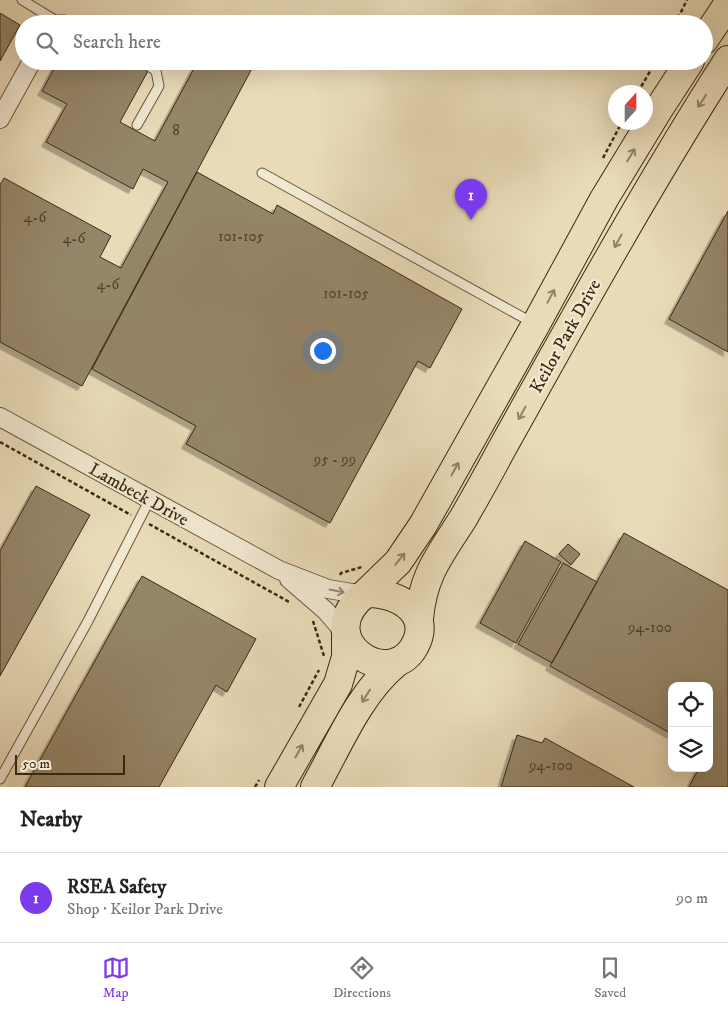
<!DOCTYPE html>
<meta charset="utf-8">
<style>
body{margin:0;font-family:"IM FELL DW Pica",serif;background:#f2f2f2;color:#222}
.controls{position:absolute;right:15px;bottom:15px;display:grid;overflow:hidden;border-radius:10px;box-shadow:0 5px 20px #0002}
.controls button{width:45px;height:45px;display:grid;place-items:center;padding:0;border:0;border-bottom:1px solid #e0e0e0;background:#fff;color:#222;font:25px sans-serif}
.compass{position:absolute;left:608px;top:85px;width:45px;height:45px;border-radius:50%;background:#fff;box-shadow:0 5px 20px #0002;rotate:21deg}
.scale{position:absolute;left:15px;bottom:12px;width:110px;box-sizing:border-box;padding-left:5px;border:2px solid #3a2a13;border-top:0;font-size:14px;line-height:18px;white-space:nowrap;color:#3a2a13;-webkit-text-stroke:4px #f1e8d1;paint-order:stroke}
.you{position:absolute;left:322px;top:350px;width:18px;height:18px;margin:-12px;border:4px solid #fff;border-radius:50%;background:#1a73e8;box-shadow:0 0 0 8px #1a73e833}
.badge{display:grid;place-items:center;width:32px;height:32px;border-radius:50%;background:#7c3aed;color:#fff;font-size:16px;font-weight:700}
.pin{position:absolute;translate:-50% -41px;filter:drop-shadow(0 1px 2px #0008)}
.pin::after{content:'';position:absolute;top:26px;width:18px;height:15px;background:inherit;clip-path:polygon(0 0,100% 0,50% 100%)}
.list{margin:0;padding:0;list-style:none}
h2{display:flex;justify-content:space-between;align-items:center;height:65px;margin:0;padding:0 20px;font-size:21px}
h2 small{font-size:16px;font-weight:400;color:#767676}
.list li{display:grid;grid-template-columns:32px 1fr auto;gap:15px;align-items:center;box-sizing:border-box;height:90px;padding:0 20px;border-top:1px solid #e0e0e0}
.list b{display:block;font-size:19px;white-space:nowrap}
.list p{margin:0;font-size:16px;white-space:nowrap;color:#767676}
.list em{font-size:16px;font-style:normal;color:#767676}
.icon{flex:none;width:28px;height:28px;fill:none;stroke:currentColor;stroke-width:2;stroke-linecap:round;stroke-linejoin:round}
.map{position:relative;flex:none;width:728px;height:787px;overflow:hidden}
.search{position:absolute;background:#fff;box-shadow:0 5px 20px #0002;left:15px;right:15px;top:15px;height:55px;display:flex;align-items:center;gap:12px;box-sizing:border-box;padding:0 18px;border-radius:28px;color:#767676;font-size:19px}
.sheet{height:155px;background:#fff}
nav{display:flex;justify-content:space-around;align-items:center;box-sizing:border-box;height:70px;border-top:1px solid #e0e0e0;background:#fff;font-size:14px;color:#767676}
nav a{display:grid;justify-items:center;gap:2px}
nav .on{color:#7c3aed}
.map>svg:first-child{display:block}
.building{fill:#958669;stroke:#3a2a13;filter:url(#shadow)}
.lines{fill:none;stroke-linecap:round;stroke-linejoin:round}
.lane-casing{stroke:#66563c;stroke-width:11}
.street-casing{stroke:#66563c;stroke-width:20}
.primary-casing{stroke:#3a2a13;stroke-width:30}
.path{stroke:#3a2a13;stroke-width:2.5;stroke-dasharray:4 2.5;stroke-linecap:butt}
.lane{stroke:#f1e8d1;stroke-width:9}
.street{stroke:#f1e8d1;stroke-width:18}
.primary{stroke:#e9dbb8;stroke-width:28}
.oneway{stroke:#928266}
.oneway2{stroke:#968972}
.labels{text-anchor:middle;stroke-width:4.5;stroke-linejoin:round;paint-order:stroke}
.number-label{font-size:15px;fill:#514128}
.street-label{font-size:18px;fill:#3a2a13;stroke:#f1e8d1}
</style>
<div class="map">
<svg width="728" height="787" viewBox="0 0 728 787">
<defs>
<filter id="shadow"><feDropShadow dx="-4.5" dy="4.5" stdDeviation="0" flood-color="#0004"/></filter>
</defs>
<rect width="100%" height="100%" fill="#e9dbb8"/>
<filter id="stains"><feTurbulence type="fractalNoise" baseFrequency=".004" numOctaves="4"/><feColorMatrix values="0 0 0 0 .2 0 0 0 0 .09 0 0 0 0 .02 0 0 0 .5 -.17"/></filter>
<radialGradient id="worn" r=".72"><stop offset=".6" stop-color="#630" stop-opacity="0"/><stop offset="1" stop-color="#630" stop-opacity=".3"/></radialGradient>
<!-- building -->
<path class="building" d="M0,13L20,25L0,61Z
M58,61H130L148,71L120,122L155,141L198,61H256L82,386L0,342V185L4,178L111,236L100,257L121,268L168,182L143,169L133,189L46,142L67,104L42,91Z
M197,172L273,214L277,205L462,309L430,368L418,361L330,523L186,444L196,426L92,369Z
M728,211V352L669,319Z
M36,486L90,515L0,676V551Z
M624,533L728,590V787H689L699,768H709V686H672V734L550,666Z
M525,541L561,562L516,643L480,623Z
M568,544L580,554L571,565L559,554Z
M563,563L597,582L552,663L518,644Z
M142,576L256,639L227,692L216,685L159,787H25Z
M517,735L542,743L545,738L634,787H501Z"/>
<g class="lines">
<!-- lane casing -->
<g class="lane-casing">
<path id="lane" d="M22,0L55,20
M53,24L55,20H65L74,24
M137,125L159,86L156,71L142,61
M262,173L533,323
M0,779L88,621L150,499"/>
</g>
<!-- street casing -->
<g class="street-casing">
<path id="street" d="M0,119L32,61
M0,417L279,570L328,589L364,595
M289,579L326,611L345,633"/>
</g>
<!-- primary casing -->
<g class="primary-casing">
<path id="primary" d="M704,40L728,4
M366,593L398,562L423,525L536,324L604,199L660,107L690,61
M366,593C393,592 430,609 417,641C394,697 306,639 366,593Z
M419,619C423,573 441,554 464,517C476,496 488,475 499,454C573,321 646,188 728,60
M279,787L338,684L346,657V638
M315,787C338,746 359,694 395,664"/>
</g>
<!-- path -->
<path class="path" d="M675,24L687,0
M638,92L656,61
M603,158L622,122
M0,442L131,515
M149,524L291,603
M340,575L341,573L362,567
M313,621L324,656
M299,707L319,670
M255,787L259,780"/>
<!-- lane -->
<use href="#lane" class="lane"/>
<!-- street -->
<use href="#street" class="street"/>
<!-- primary -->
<use href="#primary" class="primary"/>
</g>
<!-- one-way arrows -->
<defs><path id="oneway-shaft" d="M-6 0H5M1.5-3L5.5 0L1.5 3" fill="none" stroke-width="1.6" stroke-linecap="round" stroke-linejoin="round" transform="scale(1.25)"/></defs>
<g class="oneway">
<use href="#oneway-shaft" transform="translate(702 101) rotate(123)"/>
<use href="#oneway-shaft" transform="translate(631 155) rotate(-59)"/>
<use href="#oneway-shaft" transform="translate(618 241) rotate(119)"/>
<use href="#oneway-shaft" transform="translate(551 296) rotate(-62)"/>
<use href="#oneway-shaft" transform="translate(522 413) rotate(119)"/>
<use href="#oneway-shaft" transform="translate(455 469) rotate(-61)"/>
<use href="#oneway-shaft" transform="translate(400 559) rotate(-51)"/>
<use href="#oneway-shaft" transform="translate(366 696) rotate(122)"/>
<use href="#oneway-shaft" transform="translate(299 751) rotate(-61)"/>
</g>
<use class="oneway2" href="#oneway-shaft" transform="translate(337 591) rotate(12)"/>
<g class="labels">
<!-- number labels -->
<g class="number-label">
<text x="176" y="135">8</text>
<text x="35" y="222">4-6</text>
<text x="241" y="241">101-105</text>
<text x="74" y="243">4-6</text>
<text x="108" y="289">4-6</text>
<text x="346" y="298">101-105</text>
<text x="335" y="464">95 - 99</text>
<text x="650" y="632">94-100</text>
<text x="551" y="770">94-100</text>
</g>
<!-- street labels -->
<g class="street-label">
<text transform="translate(565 336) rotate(-61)" y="6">Keilor Park Drive</text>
<text transform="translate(139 494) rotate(29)" y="6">Lambeck Drive</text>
</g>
</g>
<rect width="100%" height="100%" filter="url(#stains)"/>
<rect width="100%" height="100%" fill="url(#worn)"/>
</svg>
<div class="controls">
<button><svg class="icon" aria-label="locate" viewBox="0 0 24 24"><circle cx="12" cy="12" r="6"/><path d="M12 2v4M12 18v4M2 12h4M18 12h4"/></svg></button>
<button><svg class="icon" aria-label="layers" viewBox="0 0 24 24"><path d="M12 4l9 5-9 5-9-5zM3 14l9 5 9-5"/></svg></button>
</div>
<svg class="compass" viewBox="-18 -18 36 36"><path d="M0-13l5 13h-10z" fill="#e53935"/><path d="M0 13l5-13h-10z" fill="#767676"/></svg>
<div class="scale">50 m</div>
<div class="you"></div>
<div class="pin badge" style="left:471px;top:220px">1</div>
<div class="search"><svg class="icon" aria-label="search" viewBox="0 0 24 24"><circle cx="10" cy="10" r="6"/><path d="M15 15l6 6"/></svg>Search here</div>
</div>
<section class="sheet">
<h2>Nearby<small></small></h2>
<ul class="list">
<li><span class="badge">1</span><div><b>RSEA Safety</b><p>Shop · Keilor Park Drive</p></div><em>90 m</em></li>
</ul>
</section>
<nav>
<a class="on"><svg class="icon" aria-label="map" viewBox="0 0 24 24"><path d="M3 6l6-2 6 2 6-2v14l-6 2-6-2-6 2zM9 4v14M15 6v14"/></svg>Map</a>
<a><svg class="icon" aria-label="directions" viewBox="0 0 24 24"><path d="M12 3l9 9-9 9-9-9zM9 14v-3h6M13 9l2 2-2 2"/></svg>Directions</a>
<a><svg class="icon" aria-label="saved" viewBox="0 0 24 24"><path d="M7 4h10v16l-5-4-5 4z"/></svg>Saved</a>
</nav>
